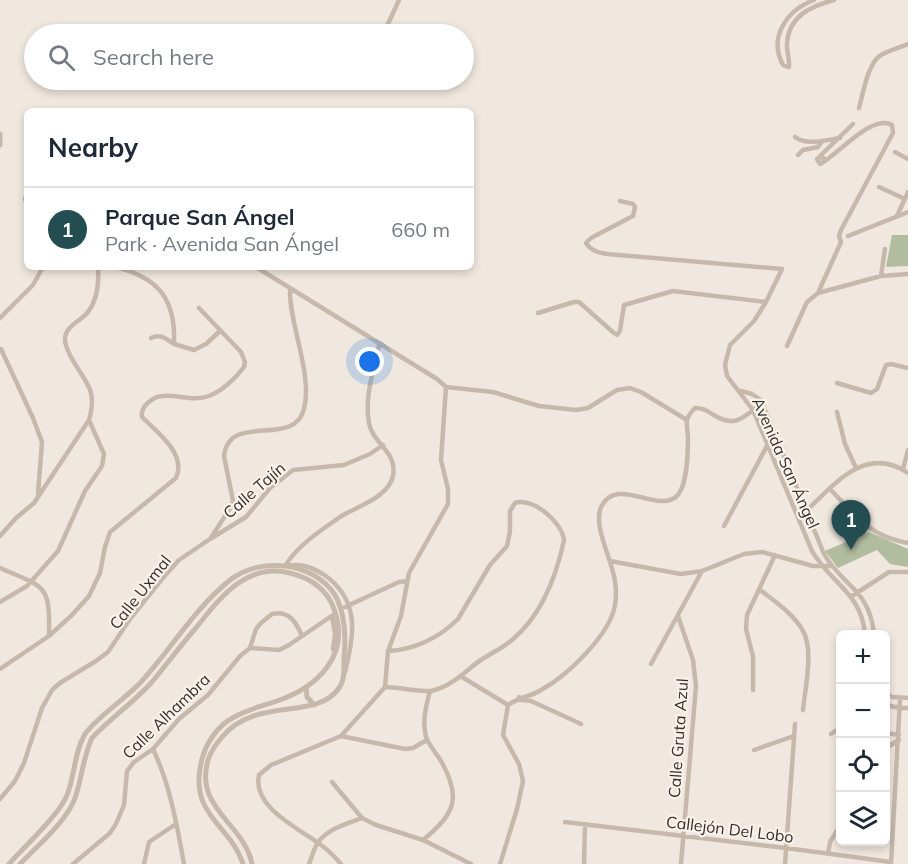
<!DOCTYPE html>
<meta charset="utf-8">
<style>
body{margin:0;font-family:Mulish,sans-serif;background:#f2f2f3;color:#1f2937}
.controls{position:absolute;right:18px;bottom:18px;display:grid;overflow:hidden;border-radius:9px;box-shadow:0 3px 9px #0003}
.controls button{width:54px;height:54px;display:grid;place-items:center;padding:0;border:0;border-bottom:2px solid #e0e1e3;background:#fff;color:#1f2937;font:30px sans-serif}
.you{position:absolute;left:370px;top:362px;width:21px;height:21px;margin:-15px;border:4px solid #fff;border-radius:50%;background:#1a73e8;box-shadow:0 0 0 9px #1a73e833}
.badge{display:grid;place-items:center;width:39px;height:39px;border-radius:50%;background:#244d52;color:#fff;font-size:20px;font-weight:700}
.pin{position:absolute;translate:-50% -50px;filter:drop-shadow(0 2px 3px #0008)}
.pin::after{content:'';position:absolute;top:32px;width:21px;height:18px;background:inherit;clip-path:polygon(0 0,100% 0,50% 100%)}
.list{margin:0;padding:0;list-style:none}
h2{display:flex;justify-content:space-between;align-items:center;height:78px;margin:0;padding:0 24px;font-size:26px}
h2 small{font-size:20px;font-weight:400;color:#747a83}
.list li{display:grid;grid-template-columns:39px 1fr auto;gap:18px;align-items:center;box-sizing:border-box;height:84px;padding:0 24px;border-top:2px solid #e0e1e3}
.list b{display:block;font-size:22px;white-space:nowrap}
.list p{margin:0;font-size:20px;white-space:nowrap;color:#747a83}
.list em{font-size:20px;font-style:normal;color:#747a83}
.icon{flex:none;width:33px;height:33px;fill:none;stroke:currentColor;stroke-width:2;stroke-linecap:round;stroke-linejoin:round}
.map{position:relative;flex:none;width:908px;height:864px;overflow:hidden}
.search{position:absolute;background:#fff;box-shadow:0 3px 9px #0003;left:24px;top:24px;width:450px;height:66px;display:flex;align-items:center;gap:15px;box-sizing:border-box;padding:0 21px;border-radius:33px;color:#747a83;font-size:22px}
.panel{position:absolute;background:#fff;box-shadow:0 3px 9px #0003;left:24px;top:108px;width:450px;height:162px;border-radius:9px}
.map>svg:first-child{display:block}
.green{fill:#b2bda0}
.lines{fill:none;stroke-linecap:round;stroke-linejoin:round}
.minor{stroke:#c6b9ac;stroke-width:4.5}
.tertiary{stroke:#c6b9ac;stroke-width:5}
.labels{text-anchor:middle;stroke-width:4.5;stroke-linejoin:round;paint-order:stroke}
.street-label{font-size:16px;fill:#352e2a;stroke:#f8f2ea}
</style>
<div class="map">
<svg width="908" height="864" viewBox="0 0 908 864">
<rect width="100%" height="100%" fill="#f0e8de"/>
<!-- green -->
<path class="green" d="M892,235H908V266L886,267Z
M869,532L908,549V567L890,564L877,550L838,568L825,551Z"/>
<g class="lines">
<!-- minor -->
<path class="minor" d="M387,26L399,0
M789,67C790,59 786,51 787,43C789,16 811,6 834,0
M789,67L783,65C768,37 787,10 814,0
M859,108C863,94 868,62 881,55C889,50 899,48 908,44
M795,137C807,146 826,140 840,138
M895,152L908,159
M798,155L803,150L818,147L822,141
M820,156L853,124
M879,187L905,199
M27,194L25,199L27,206
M620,201L633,204L635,207L633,216L591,238L586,243C593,254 607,254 619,255L782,269L766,302L754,321L730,345L725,365L727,376L753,410L812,551C831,584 861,592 865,634
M897,216L908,192
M848,236L908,212
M115,267C158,277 176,299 174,344L194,350L206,344L220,331
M256,267L437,379L446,387L493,392L539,406L576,410L588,408L617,390L630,388L641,392L687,420
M881,276L885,249
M818,293L881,276L908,274
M538,313L574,302H579L614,333L617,335L620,331L624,305L673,291L766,302
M0,318L33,285L43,267
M151,338C160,333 166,339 174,344
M787,346L807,302L818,293L841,242L839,236L841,230L893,133L892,125C872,113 837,156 820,164L817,159L822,156L825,161
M1,349L33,418L42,442L38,494
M837,383L871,393L877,389L886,365L891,364L908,368
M741,391L752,394L761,400L824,554C843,587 869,588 874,634
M837,412L845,444L856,468
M903,469L908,450
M830,489C855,515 870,537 908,543
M805,512C834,485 865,444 908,473
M724,526L767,446
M0,536L16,518L34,503L89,420C98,388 85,383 71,357C68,351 65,346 65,339C65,326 81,321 88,312C98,299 99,282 98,267
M210,539L246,517L270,488L293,470L344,465L370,454L383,445
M610,561L681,574L702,571L744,554L762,552L813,566H832
M285,566C298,545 320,531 340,517C357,506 388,498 393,476C398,452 372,443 369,423C364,398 374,369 379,345
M287,566C301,563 311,567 323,574C360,599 355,634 345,672
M0,568C46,588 50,584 49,636
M759,589C774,601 794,614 803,631C814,650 805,689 803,710
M852,596L889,572H908
M0,602L27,586L58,551L85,491L102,466L104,454L89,420
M345,607L399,582L407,581
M332,616L335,634L333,649
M678,616L693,660L696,686L681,864
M250,648L279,650L289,645L333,615
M651,664L702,571
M0,669L49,636L72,615L89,596L100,573L105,547L110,532L176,478C187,454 157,432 142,417C140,407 152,397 162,396C177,394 193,402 209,396C222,391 236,378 244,367L245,362L241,352L199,308
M462,677L508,705
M385,687L388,651L401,616L409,573L448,504V489L441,460L446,387
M753,690V656L746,629L747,615L775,555
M886,693L892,697L908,698
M519,697L521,700L531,701L581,724
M886,705L900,708H908
M886,733L899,735
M831,734L840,728
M341,736L405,749L413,748L427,740
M886,748L899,740
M153,749C170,785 177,825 184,864
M754,750L794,736
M332,782L362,818
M0,799L15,781L24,763L42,708L52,690L60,683L96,661L108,652L130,619L162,579L179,560L210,539L231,507L233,501L224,456C229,411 294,449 304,409C313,374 289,325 290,289
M565,822L786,848L891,862
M423,840C455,814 462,798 441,761C436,753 429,745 426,737C422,721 426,706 430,691
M828,854L830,842L840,826
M73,864L110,833L116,824L124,805L127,771L134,762L153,749L179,719L208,695L240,656L250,648L256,629L261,623L272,614C289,610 296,622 302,636
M144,864L149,842L176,824
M309,864C312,857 314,847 319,841C328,829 348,823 362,818L376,825L423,840L471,864
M341,864C334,856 326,848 317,842C296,827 252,806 259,775L271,765L341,736L385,687C396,687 421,692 431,691C447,688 461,676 474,665C485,656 500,650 512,640C542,615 556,578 564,540C562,522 533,497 515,503L510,511V531L507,546L490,565L458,619C439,638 414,650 388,651
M500,864L517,809L523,781L519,764L503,735L508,705C519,697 530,697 541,690C567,676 610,635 615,605C618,588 614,573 608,556C604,543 595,521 601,507C617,475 657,514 677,496C687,486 688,451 688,438C688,432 686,425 687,420C688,416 692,411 695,408C701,408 707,410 712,414C735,429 743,418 762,403
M584,864L585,824
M785,864L795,724
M891,864L900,699"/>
<!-- tertiary -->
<path class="tertiary" d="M0,134V145
M306,687L307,697L314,705
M9,864C24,847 60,814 67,795C75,776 74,752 85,734C96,718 126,698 141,682C172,648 194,609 230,580C260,556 314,562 335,595C345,612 346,638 344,657C344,667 345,680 339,688C317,721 256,696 222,737C216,744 211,751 208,760C194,809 244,823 252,864
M20,864C37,846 67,821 75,798C82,778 83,757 92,738C111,718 134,702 152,682C167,664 180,646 195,629C220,598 246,562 290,573C310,578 327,589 334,609C351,655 318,687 277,701C263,706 248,709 234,717C217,726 205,744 201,763C189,816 231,825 243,864"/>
</g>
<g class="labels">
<!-- street labels -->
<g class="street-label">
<text transform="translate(786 463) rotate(66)" y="6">Avenida San Ángel</text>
<text transform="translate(254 490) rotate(-41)" y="6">Calle Tajín</text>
<text transform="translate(140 592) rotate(-52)" y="6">Calle Uxmal</text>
<text transform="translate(166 716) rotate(-44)" y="6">Calle Alhambra</text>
<text transform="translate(678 738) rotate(-86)" y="6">Calle Gruta Azul</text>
<text transform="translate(730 829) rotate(7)" y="6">Callejón Del Lobo</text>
</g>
</g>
</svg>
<div class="controls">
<button>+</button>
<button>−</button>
<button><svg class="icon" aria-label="locate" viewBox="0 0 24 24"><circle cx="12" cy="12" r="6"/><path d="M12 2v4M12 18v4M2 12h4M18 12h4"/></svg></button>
<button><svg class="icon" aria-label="layers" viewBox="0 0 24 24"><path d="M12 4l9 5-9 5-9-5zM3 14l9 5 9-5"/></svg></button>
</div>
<div class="you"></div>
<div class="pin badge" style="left:851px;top:550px">1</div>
<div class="search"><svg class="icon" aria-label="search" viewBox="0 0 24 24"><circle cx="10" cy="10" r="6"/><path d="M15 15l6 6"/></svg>Search here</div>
<section class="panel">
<h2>Nearby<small></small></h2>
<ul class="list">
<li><span class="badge">1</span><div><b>Parque San Ángel</b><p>Park · Avenida San Ángel</p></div><em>660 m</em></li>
</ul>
</section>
</div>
